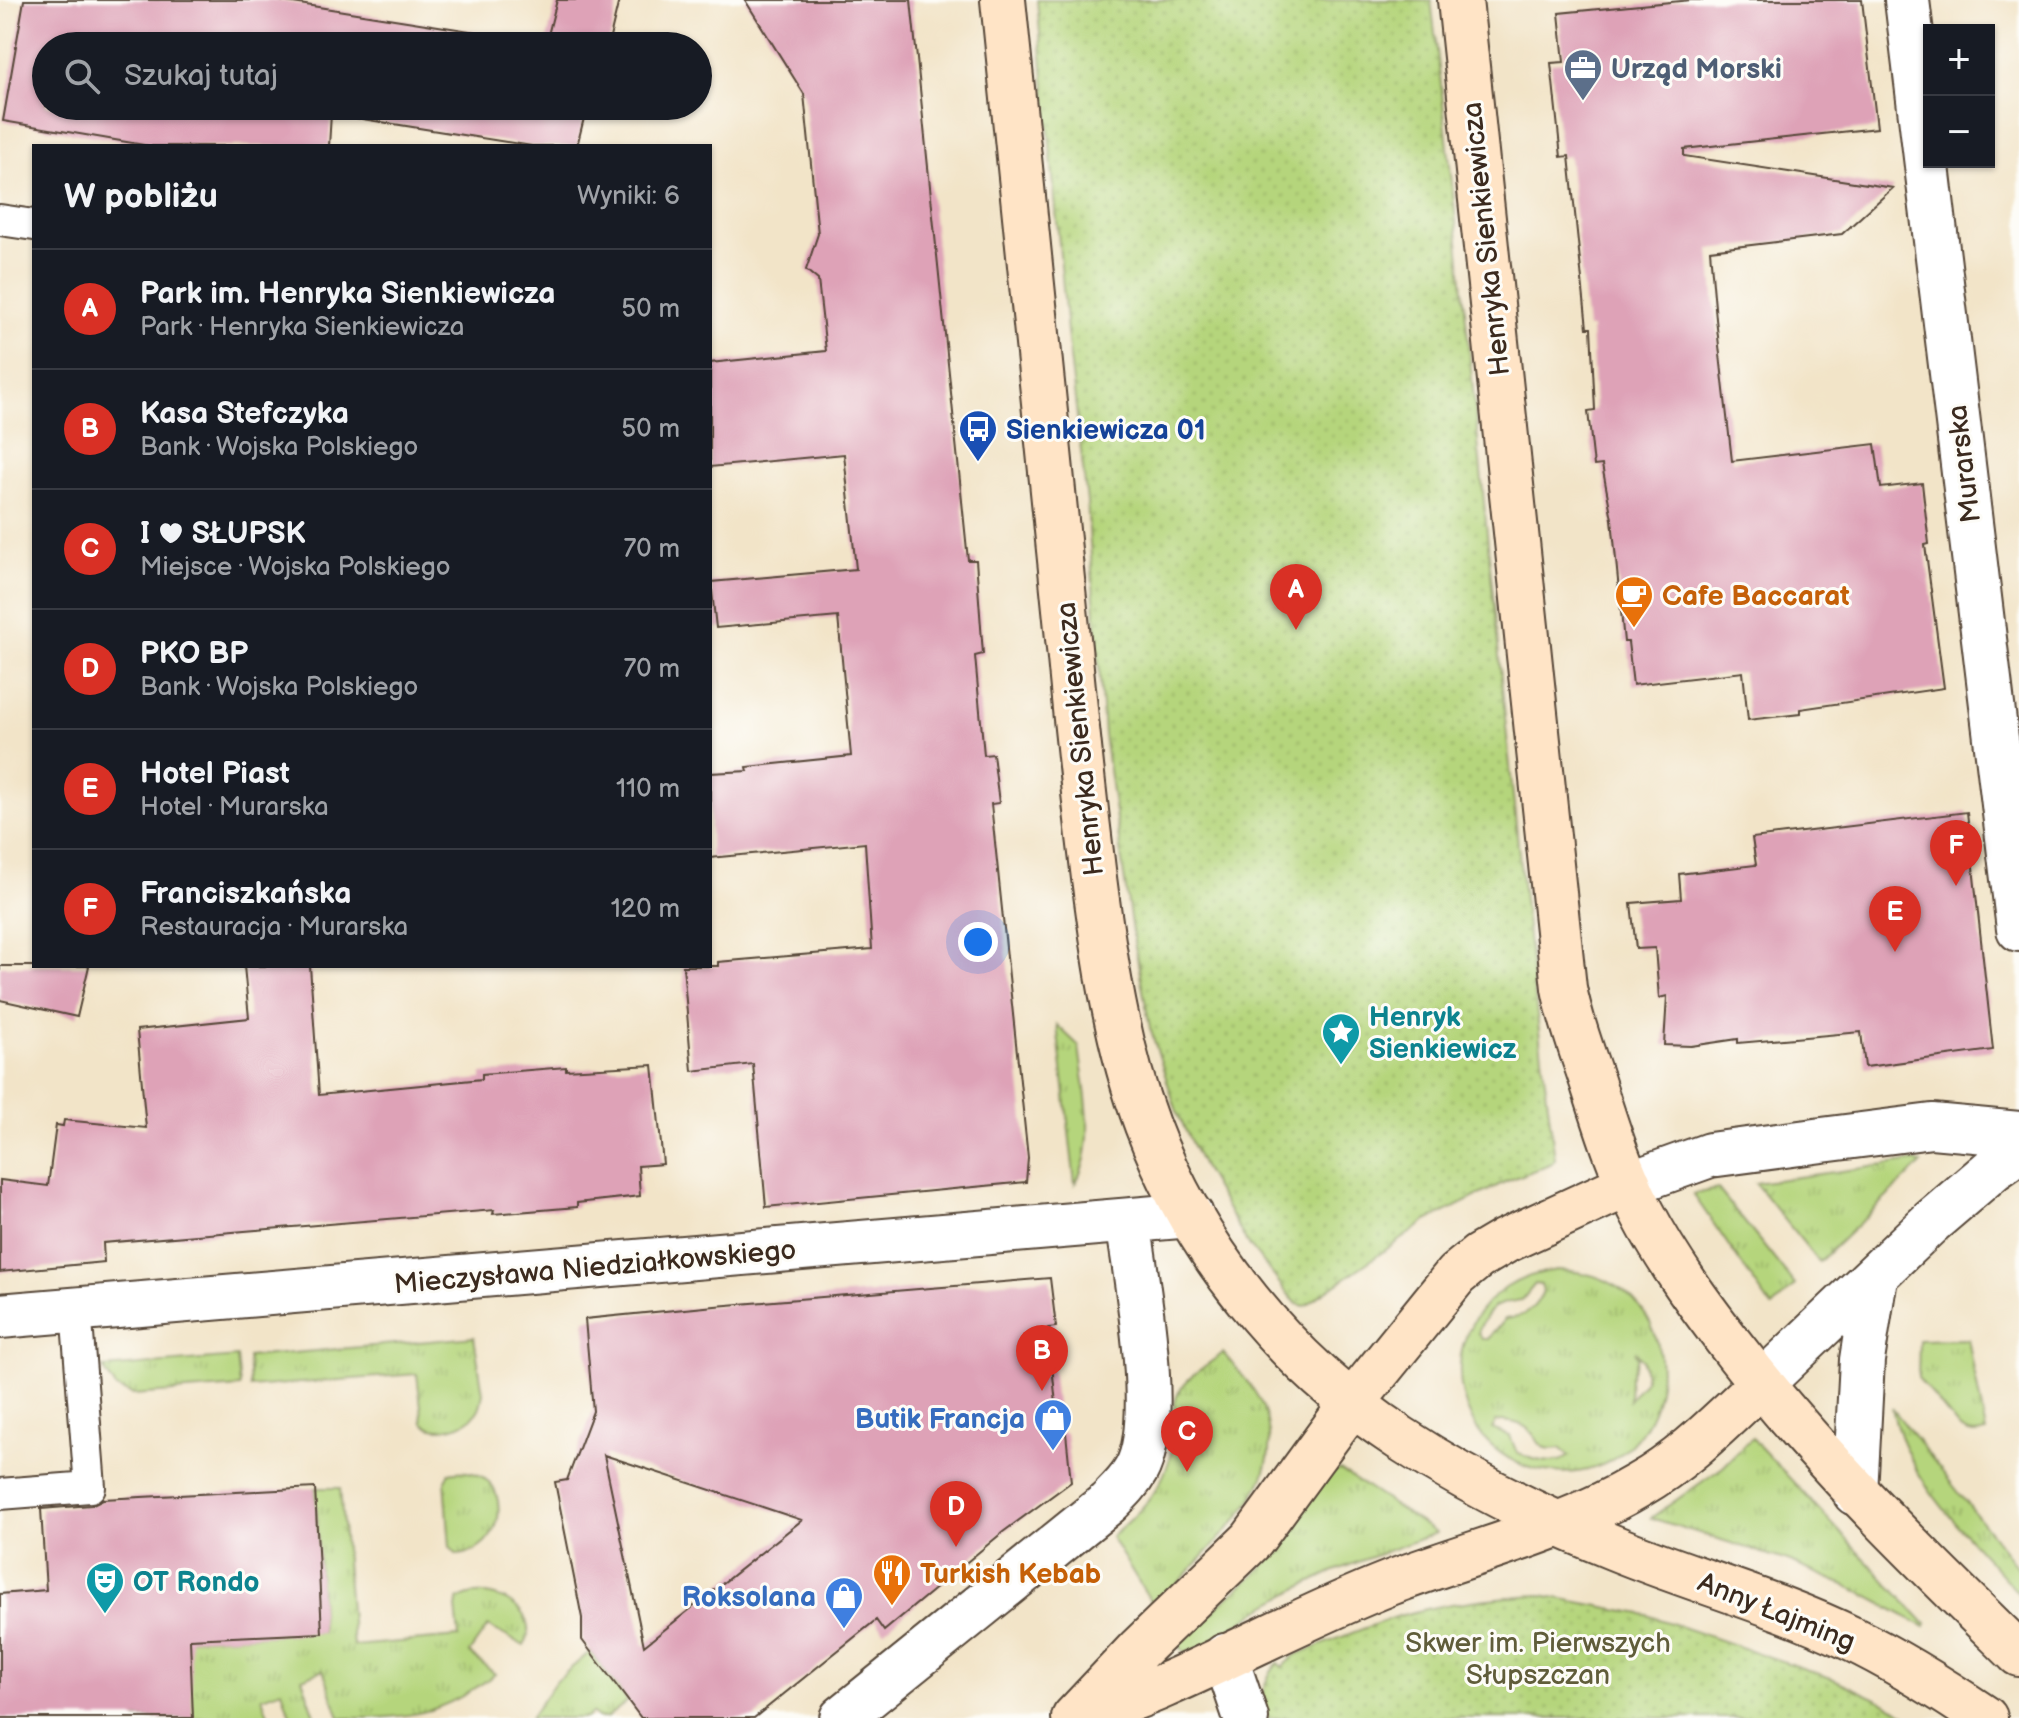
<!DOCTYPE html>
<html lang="pl">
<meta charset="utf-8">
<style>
body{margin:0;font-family:"Balsamiq Sans",sans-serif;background:#242831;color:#f1f3f6}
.controls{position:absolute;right:24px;top:24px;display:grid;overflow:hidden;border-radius:0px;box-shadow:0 2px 6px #0004}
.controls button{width:72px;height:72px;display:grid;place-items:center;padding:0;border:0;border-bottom:2px solid #363941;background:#171b24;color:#f1f3f6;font:40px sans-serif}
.you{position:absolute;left:978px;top:942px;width:28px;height:28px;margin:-20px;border:6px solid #fff;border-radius:50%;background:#1a73e8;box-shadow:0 0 0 12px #1a73e833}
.badge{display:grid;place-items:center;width:52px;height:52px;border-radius:50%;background:#d93025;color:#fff;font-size:26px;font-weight:700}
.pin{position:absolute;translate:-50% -66px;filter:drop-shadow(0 2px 4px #0008)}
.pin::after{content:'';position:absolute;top:42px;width:28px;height:24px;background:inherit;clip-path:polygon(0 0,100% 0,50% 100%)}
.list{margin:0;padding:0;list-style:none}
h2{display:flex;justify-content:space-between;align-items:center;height:104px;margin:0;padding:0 32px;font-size:34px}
h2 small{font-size:26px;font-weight:400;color:#9ea1a6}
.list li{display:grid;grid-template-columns:52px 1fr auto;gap:24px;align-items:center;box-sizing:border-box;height:120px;padding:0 32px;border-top:2px solid #363941}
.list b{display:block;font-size:30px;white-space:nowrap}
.list p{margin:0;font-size:26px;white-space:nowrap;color:#9ea1a6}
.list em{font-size:26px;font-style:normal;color:#9ea1a6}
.icon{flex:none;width:44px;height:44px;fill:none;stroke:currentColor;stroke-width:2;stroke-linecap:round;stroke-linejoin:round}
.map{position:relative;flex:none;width:2019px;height:1718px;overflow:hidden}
.search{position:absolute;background:#171b24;box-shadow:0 2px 6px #0004;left:32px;top:32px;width:680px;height:88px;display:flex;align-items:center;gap:20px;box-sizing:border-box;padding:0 28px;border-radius:44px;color:#9ea1a6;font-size:30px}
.panel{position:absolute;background:#171b24;box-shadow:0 2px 6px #0004;left:32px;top:144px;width:680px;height:824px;border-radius:0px}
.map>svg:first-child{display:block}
.grass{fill:url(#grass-tufts);stroke:#78804d;stroke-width:2;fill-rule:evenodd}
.park{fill:url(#park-dots);stroke:#78804d;stroke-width:2}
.building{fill:#dea2b7;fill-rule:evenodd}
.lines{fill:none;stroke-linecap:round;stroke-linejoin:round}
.lane-casing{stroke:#564638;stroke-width:34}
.street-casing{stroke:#564638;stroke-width:48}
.secondary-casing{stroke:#564638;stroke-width:48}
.lane{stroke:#fff;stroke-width:30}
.street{stroke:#fff;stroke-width:44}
.secondary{stroke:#ffe4c6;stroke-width:44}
.labels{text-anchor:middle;stroke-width:6;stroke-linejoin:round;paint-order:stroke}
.service-label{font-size:28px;font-weight:bold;fill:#4e5e75;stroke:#fdfcf7;text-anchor:start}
.street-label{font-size:28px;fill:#3b2a1e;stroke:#fdfcf7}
.transit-label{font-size:28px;font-weight:bold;fill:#164399;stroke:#fdfcf7;text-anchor:start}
.food-label{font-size:28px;font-weight:bold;fill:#c56008;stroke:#fdfcf7;text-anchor:start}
.culture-label{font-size:28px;font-weight:bold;fill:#0d838f;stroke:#fdfcf7;text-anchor:start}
.shop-label{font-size:28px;font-weight:bold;fill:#366cbe;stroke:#fdfcf7;text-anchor:end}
.park-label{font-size:28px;fill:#605d3a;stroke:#fdfcf7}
</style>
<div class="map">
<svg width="2019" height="1718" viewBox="0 0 2019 1718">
<defs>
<pattern id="grass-tufts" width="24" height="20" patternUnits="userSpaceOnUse" patternTransform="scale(2)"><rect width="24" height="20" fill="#b5d57c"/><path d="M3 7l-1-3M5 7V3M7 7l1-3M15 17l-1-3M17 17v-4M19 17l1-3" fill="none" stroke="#9db76b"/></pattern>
<pattern id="park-dots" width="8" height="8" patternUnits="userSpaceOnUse" patternTransform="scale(2)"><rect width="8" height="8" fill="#b5d57c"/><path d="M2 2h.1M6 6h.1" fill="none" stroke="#9db76b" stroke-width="1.8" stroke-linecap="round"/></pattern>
</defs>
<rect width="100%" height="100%" fill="#fdfcf7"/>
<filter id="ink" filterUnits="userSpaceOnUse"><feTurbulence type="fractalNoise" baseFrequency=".0125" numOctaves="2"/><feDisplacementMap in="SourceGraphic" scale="16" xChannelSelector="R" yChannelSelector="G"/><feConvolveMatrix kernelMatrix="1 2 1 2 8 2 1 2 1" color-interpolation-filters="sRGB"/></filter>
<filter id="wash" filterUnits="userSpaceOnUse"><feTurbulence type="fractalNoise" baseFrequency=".006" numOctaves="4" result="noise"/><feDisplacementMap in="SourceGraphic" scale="32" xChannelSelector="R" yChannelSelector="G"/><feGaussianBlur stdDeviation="1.8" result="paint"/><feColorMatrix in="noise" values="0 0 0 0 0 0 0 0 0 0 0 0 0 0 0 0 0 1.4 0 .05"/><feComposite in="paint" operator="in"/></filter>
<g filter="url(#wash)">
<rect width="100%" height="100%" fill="#f2e4c8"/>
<!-- grass -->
<path class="grass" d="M1057,1025L1079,1046C1084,1092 1099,1142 1075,1184Z
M1914,1161L1922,1163L1819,1262L1755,1183Z
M1718,1189L1795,1285L1772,1308L1693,1194Z
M1557,1270C1713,1275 1682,1499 1538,1470C1511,1464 1484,1445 1472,1420C1437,1349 1481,1279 1557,1270ZM1535,1284L1541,1285L1543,1292C1534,1310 1525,1317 1505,1319L1488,1339H1482L1478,1333C1488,1305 1496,1304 1522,1300ZM1635,1351L1643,1361L1645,1380L1629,1400L1630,1378L1638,1358ZM1502,1421C1511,1422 1521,1423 1528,1429C1542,1441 1536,1452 1560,1448L1569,1456C1556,1467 1532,1460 1517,1453L1510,1436L1492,1429L1496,1422Z
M474,1337L483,1393C482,1399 481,1407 477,1412C467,1427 437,1435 423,1423L417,1374L250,1387L248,1357Z
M1968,1339L1986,1432C1975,1435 1969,1435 1959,1428L1918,1378L1919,1340Z
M1223,1353C1237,1370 1255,1387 1263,1408C1285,1468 1248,1508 1210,1549C1192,1569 1173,1588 1155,1608L1111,1537C1146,1508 1169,1482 1174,1436C1175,1423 1172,1406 1178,1394C1185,1377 1209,1364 1223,1353Z
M237,1357L240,1387L133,1395L116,1388L103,1368Z
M1892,1408L2019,1569V1594C1971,1539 1907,1482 1892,1408Z
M1752,1438L1926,1624L1925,1627L1856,1590L1788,1561L1651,1518L1723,1467Z
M1340,1470L1436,1533L1334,1571L1299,1588L1269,1604L1207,1645L1185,1653L1179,1645L1180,1640C1216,1603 1264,1574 1294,1531C1308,1510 1310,1472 1340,1470Z
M455,1472C514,1465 512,1551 457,1555L450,1547L445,1480L449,1473Z
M315,1488H340L353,1646L459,1637L456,1607L458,1600C487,1581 544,1609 524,1646L488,1626L469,1653L495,1674C440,1717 408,1718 340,1718L323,1670L302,1678L316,1718H291L282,1690L262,1697L269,1718H135L129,1642L322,1632Z
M590,1652L628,1701L606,1718H597L592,1713L586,1718H530L556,1681Z"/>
<!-- park -->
<path class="park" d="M1037,0H1431C1478,386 1504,774 1555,1159L1552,1163L1505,1182L1427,1221L1305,1306L1297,1304L1289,1295L1246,1241L1203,1167L1178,1115L1150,1028L1131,925L1104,735L1087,502L1067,332Z
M1541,1595L1647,1615L1834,1679L1896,1708L1910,1718H1261C1260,1697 1264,1678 1278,1663L1282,1667L1295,1655C1332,1642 1368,1625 1406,1614C1450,1602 1495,1597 1541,1595Z"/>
<g id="blocks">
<!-- building -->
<path class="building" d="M24,0H274L546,43L557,0H619L608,46H46V106H587L577,146H532L331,114L329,146H150L3,121Z
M745,0H911L968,560H976L983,654L975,656L984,755L993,754L999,803L991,804L1028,1158L1026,1182L766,1207L753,1064L692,1071L683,966H718V962L872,949L865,843L710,858V773L748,771L747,767L851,756L838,617L716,628L711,582L856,569L844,454L710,467V363L826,351L818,280L806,270L818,234L804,94Z
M1691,0H1862L1877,128L1684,149V156L1893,188L1842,234L1710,250L1716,319L1732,461L1875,444L1881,488L1922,483L1929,544L1925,545L1944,688L1800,709V714L1748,720L1743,672L1633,685L1628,642H1624L1612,519L1602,465L1594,466L1588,411L1595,410L1591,328H1587L1569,156L1561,157L1551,63L1564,62L1559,13Z
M1967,812L1993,1050L1865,1067L1861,1032L1738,1043V1039L1691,1046L1664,1045L1667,996L1659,998L1655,948L1636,949L1631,903L1681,899L1679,874L1756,865L1752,838Z
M0,966H89L77,1017L0,1000Z
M244,966H310L319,1095L482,1079V1074L566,1067V1070L653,1065L663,1164L638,1166L640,1196L577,1203V1207L493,1214L494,1210L103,1243L104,1262L0,1272V1180L48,1186L56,1125L63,1126L64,1120L146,1128L137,1030L249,1018Z
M1050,1278L1056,1327L1048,1328L1059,1432L1066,1433L1071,1482L1003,1532L884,1631L876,1620L754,1718H641L582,1640V1618L555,1482L567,1480L593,1411L585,1319L715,1306ZM604,1455L802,1520L644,1646Z
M315,1488L322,1633L190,1639L193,1718H0V1594L46,1590L41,1509L91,1505L103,1499Z"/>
</g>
</g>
<g filter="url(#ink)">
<use href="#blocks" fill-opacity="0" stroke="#564638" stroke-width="2"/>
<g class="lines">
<!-- lane casing -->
<g class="lane-casing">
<path id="lane" d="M0,220L34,225
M0,1494L90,1487L76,1309"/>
</g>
<!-- street casing -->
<g class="street-casing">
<path id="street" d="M1907,0L2019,929
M1629,1184L1710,1155L1822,1140L1932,1126L2019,1134
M0,1316L1191,1215
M1761,1384L1931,1222L1993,1169L2019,1151
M1855,1493L1862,1360L1875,1277
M1225,1656L1246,1718
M842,1718L1108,1503C1118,1493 1129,1483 1136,1470C1163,1422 1136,1278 1128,1221"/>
</g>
<!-- secondary casing -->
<g class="secondary-casing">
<path id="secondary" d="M1003,0C1025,219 1048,439 1070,658C1077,732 1085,805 1094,878C1105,962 1117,1045 1147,1125C1195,1252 1286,1363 1400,1438C1467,1482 1540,1518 1615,1548C1693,1580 1776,1602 1852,1639C1898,1661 1942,1689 1985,1718
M1460,0L1564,988C1570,1020 1582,1051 1592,1081C1606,1125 1620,1171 1642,1212C1668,1262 1702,1308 1737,1353C1823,1464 1919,1556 2019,1654
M1083,1716C1109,1706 1137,1698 1163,1686C1239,1653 1313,1613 1390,1583C1474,1551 1560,1532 1639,1485C1685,1459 1722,1420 1761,1384
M1074,1718L1139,1649L1252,1540L1353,1402L1456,1275L1478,1257L1505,1241L1629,1184"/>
</g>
<!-- lane -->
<use href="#lane" class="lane"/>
<!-- street -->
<use href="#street" class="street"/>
<!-- secondary -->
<use href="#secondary" class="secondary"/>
</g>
</g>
<!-- icons -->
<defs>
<g id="office-pin" transform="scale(2)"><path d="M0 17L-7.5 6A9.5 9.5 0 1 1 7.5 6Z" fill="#5c6f8a" stroke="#fdfcf7"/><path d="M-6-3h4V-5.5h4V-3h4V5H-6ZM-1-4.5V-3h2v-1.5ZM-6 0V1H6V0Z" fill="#fff"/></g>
<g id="bus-pin" transform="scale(2)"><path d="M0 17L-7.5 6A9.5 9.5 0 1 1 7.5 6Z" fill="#1a4fb4" stroke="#fdfcf7"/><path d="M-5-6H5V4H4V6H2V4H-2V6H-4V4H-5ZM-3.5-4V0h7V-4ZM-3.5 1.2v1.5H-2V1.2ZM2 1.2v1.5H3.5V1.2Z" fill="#fff"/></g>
<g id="cafe-pin" transform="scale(2)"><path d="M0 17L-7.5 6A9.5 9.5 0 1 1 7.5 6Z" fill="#e8710a" stroke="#fdfcf7"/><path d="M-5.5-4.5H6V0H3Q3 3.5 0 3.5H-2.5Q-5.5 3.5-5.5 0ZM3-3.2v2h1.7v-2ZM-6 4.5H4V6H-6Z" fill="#fff"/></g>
<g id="sight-pin" transform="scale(2)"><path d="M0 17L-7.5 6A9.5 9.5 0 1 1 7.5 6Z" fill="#0f9aa8" stroke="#fdfcf7"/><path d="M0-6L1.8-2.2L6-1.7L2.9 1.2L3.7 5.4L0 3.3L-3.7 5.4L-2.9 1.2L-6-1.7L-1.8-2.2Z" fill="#fff"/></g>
<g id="shop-pin" transform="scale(2)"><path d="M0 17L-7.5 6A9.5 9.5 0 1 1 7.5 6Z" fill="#3f7fe0" stroke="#fdfcf7"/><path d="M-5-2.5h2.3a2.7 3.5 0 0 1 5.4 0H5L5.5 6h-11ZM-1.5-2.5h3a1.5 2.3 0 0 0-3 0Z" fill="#fff"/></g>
<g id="restaurant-pin" transform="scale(2)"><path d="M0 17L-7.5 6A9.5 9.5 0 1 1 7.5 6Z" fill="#e8710a" stroke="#fdfcf7"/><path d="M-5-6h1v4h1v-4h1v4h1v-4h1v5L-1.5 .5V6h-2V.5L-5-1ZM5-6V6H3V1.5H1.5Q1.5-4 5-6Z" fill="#fff"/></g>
<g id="theatre-pin" transform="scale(2)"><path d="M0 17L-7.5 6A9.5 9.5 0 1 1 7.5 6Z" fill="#0f9aa8" stroke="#fdfcf7"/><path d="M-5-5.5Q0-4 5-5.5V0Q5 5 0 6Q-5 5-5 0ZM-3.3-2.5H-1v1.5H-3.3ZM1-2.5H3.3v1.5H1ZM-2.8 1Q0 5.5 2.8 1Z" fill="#fff"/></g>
</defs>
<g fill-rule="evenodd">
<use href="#office-pin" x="1583" y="68"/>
<use href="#bus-pin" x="978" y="429"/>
<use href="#cafe-pin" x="1634" y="595"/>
<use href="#sight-pin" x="1341" y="1032"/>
<use href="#shop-pin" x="1053" y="1418"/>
<use href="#restaurant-pin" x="892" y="1573"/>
<use href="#theatre-pin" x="105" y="1581"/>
<use href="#shop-pin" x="844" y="1596"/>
</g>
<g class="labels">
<!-- service labels -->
<g class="service-label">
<text x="1611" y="78">Urząd Morski</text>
</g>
<!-- street labels -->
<g class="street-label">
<text transform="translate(1485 239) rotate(-96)" y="10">Henryka Sienkiewicza</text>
<text transform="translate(1963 464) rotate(-97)" y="10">Murarska</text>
<text transform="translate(1079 739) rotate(-96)" y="10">Henryka Sienkiewicza</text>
<text transform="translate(595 1266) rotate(-5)" y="10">Mieczysława Niedziałkowskiego</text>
<text transform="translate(1777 1611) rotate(22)" y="10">Anny Łajming</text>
</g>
<!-- transit labels -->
<g class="transit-label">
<text x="1006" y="439">Sienkiewicza 01</text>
</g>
<!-- food labels -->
<g class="food-label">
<text x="1662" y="605">Cafe Baccarat</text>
<text x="920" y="1583">Turkish Kebab</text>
</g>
<!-- culture labels -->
<g class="culture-label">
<text x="1369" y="1026">Henryk<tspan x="1369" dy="32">Sienkiewicz</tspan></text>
<text x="133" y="1591">OT Rondo</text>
</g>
<!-- shop labels -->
<g class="shop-label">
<text x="1025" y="1428">Butik Francja</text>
<text x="816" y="1606">Roksolana</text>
</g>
<!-- park labels -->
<g class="park-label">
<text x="1538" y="1652">Skwer im. Pierwszych<tspan x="1538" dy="32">Słupszczan</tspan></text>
</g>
</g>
</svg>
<div class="controls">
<button>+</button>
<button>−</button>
</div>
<div class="you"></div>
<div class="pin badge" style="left:1296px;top:630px">A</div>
<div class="pin badge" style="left:1042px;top:1391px">B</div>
<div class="pin badge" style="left:1187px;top:1472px">C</div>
<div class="pin badge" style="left:956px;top:1547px">D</div>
<div class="pin badge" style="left:1895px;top:952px">E</div>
<div class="pin badge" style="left:1956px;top:886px">F</div>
<div class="search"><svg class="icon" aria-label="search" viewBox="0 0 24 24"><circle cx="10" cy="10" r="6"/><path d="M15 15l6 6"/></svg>Szukaj tutaj</div>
<section class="panel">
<h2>W pobliżu<small>Wyniki: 6</small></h2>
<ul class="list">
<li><span class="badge">A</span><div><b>Park im. Henryka Sienkiewicza</b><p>Park · Henryka Sienkiewicza</p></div><em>50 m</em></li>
<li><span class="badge">B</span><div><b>Kasa Stefczyka</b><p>Bank · Wojska Polskiego</p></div><em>50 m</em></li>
<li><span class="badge">C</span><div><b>I ♥ SŁUPSK</b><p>Miejsce · Wojska Polskiego</p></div><em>70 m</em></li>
<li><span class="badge">D</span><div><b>PKO BP</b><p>Bank · Wojska Polskiego</p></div><em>70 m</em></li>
<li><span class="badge">E</span><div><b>Hotel Piast</b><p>Hotel · Murarska</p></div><em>110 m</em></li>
<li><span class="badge">F</span><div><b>Franciszkańska</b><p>Restauracja · Murarska</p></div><em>120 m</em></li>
</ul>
</section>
</div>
